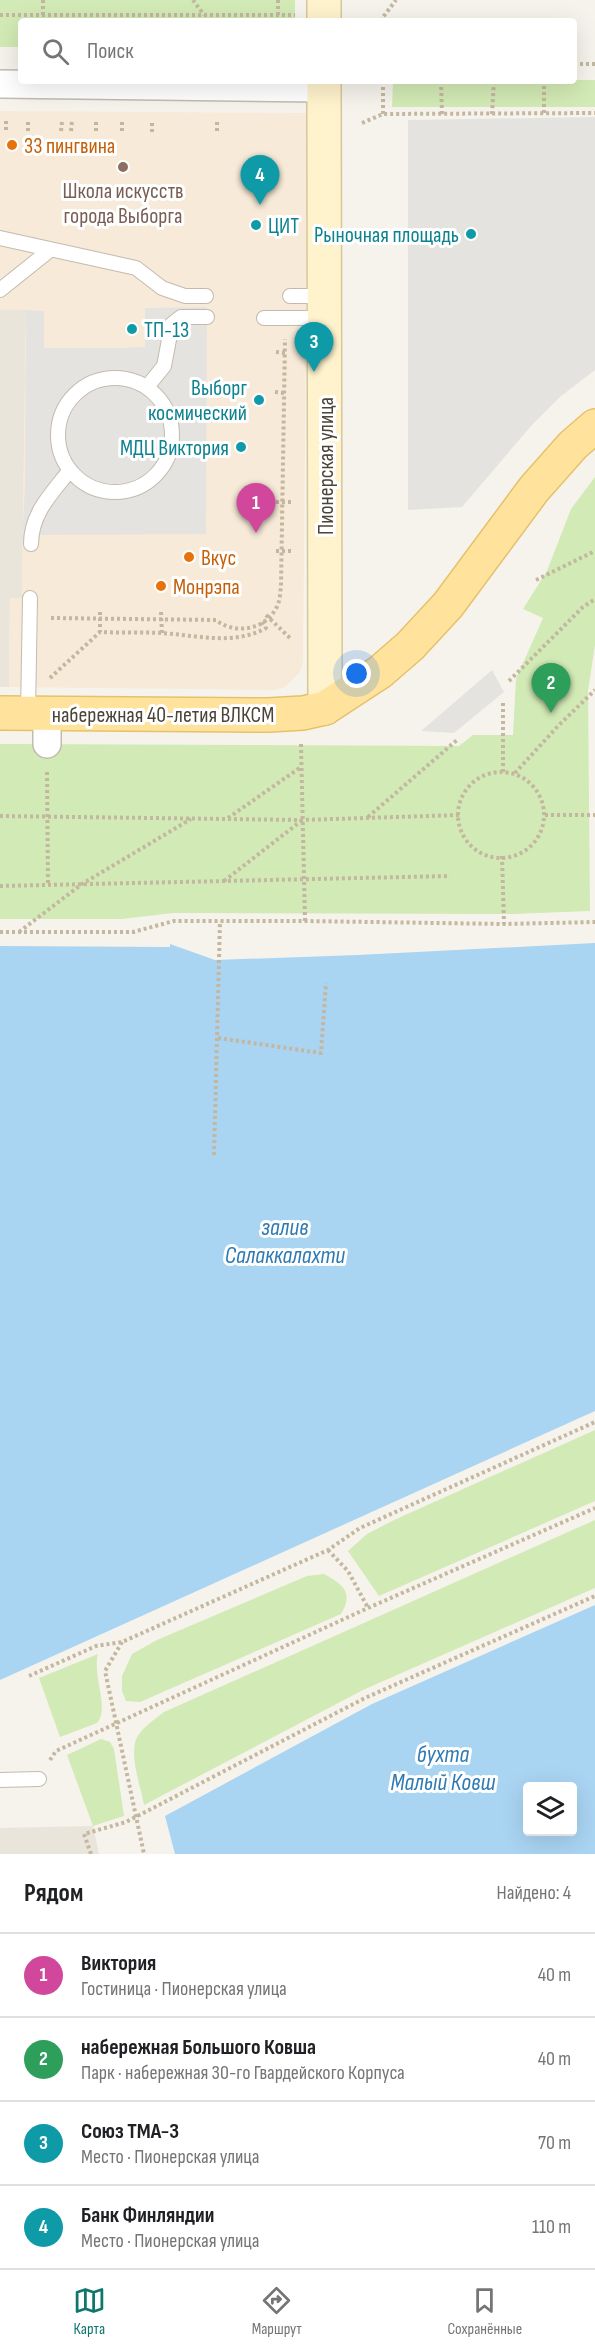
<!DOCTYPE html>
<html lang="ru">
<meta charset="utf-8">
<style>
body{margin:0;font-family:"Sofia Sans Condensed",sans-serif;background:#f6f6f6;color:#202124}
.controls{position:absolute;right:18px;bottom:18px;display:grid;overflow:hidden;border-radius:6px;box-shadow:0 6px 24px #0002}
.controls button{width:54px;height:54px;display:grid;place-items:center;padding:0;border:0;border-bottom:2px solid #e0e0e0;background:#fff;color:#202124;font:30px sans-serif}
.you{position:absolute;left:357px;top:674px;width:21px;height:21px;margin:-15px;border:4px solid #fff;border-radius:50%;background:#1a73e8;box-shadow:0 0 0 9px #1a73e833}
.badge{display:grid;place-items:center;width:39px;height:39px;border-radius:50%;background:#0f766e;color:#fff;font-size:20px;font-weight:700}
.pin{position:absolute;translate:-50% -50px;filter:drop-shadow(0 2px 3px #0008)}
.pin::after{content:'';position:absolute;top:32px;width:21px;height:18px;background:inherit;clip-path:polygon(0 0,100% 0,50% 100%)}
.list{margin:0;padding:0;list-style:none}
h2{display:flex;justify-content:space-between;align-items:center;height:78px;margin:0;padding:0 24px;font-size:26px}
h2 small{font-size:20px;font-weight:400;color:#757577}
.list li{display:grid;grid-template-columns:39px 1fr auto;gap:18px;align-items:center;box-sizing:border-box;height:84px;padding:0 24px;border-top:2px solid #e0e0e0}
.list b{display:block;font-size:22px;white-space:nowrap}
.list p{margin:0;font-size:20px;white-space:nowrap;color:#757577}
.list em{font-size:20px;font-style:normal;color:#757577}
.icon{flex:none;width:33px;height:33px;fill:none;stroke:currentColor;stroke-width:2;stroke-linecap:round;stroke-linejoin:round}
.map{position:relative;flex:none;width:595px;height:1854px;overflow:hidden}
.search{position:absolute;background:#fff;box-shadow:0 6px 24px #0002;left:18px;right:18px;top:18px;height:66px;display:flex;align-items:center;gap:15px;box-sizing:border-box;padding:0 21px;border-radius:6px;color:#757577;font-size:22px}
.sheet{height:414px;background:#fff}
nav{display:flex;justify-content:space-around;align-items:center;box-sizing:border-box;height:84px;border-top:2px solid #e0e0e0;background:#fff;font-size:16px;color:#757577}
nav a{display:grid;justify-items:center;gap:3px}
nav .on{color:#0f766e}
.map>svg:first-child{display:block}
.residential{fill:#eae5da}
.commercial{fill:#f7ead8}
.green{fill:#d2eab5}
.parking{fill:#e5e3e0}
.water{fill:#a9d4f2;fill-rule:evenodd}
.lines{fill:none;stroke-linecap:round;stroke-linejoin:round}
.lane-casing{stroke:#c2bbae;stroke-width:16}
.street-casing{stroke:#c2bbae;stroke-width:30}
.secondary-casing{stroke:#d6c79b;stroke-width:36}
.primary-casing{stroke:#e6c16a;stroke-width:36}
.path{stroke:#c4b79f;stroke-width:4;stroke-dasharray:3 3;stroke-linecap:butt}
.lane{stroke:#fff;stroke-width:14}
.street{stroke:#fff;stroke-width:27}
.secondary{stroke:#fff3cd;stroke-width:33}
.primary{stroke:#ffe39c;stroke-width:33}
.food-dot{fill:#e8710a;stroke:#fff;stroke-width:2}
.education-dot{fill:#8d6e63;stroke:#fff;stroke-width:2}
.culture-dot{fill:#0f9aa8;stroke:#fff;stroke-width:2}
.labels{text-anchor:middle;stroke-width:6;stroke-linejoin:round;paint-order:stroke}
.food-label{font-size:22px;fill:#c56008;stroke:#fff;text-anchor:start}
.education-label{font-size:22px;fill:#785e54;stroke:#fff}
.culture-label{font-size:22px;fill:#0d838f;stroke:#fff;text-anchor:end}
.street-label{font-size:22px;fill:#4b4439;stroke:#fff}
.water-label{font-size:24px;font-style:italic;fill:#2e7ab2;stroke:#fff}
</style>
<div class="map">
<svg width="595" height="1854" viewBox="0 0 595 1854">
<rect width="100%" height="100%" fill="#f6f3ec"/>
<!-- residential -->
<path class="residential" d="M0,310H26L22,598H10L9,687H0Z
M93,1826L99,1854H0V1828Z"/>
<!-- commercial -->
<path class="commercial" d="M0,111L308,113L303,661L300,672L285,687L274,690L9,687L10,598H22L26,310H0Z"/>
<!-- green -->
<path class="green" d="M0,0H295V21H21V47H0Z
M574,80H595V107H392L393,81Z
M595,477V645L588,691L590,911L512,914L173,913L122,919H0V744L459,746L473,735H513L516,679L543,618L523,609L547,571L571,509Z
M595,1430V1501L379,1596L348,1551L367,1534L394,1520Z
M595,1520V1588L363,1690L144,1805C141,1787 131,1762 135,1743C138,1730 154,1720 164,1712Z
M324,1574C343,1584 354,1593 341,1614L140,1702L126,1701L122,1691V1676L132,1654L157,1640L307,1576Z
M98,1654C92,1675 110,1709 97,1723L60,1737L39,1678Z
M101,1739L110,1742L114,1749L124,1816L93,1826L67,1755Z"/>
<!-- parking -->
<path class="parking" d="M595,117V370L560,397L531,426L462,507L408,510V120Z
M207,307L206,534L40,535L39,544L22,543L25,484L26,310L44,311V348H119L145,347V308Z
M492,670L504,692L454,733L421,731Z"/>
<!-- water -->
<path class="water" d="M595,943V1411L0,1680V946L170,947V944L215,960L358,955Z
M595,1605V1854H175L165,1816L372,1704ZM572,1786V1832H528V1786Z"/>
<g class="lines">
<!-- lane casing -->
<g class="lane-casing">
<path id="lane" d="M0,238L136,268L162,288L185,296H206
M0,290L50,250
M290,296H325
M264,318H325
M58 435a57 57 0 1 1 114 0a57 57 0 1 1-114 0Z
M147,387L164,366L172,324L181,317H207
M31,544C31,513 52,493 70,470
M28,713L30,598
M0,1780L39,1779"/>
</g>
<!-- street casing -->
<g class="street-casing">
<path id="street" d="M0,84L324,88
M47,744V713"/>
</g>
<!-- secondary casing -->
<g class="secondary-casing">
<path id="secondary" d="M324,21V0
M324,81L325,708"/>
</g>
<!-- primary casing -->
<g class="primary-casing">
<path id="primary" d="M0,713L268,715L303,713L325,708L380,672L410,646L448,605L534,489L573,445L595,426"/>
</g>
<!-- path -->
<path class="path" d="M43,0V16
M193,0L204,15
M278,0V16
M0,15H295
M380,21L396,0
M574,64H595
M441,81L442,114
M544,113V81
M383,114V81
M492,114L494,81
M96,122V132
M217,122V132
M362,123L383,114L595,113
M6,130V121
M28,131V121
M61,131L62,122
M71,131L72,121
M122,131V122
M152,132V122
M276,352L285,353
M275,392L284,393
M276,502H293
M276,551H293
M536,580L595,551
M100,612V632
M161,612L162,633
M266,615L292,640
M51,618L216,620C233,634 263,631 275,610C280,603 280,594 281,586L285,339
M50,678L100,632C120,633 141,632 161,633C196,635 233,646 266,628L262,622
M509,681L583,607L595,599
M301,744L305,921
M47,772L48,885
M503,772V701
M458 815a43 43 0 1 1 86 0a43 43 0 1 1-86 0Z
M515,773L558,726L595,690
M545,815H595
M0,816L302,820L459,815
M368,817L457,740
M228,818L301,767
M502,856L504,924
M224,881L301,821
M0,886L450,876
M0,932H133L174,921H305L504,924L595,922
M19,932L82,884L191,819
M218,1038L321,1053L326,983
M214,1155L220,921
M328,1550L348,1571L368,1608
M122,1642L105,1671L144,1854
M29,1676L96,1646L122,1642L328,1550L360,1528L595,1422
M50,1760L56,1751L115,1724L368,1608L595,1508
M91,1854L84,1834L126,1822L365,1698L595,1596"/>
<!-- lane -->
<use href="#lane" class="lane"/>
<!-- street -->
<use href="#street" class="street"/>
<!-- secondary -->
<use href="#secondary" class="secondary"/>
<!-- primary -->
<use href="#primary" class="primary"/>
</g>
<!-- markers -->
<g class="food-dot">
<circle cx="12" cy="145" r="6"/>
<circle cx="189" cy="557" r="6"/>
<circle cx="161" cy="586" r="6"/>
</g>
<circle class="education-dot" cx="123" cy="167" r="6"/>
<g class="culture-dot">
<circle cx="256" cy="225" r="6"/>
<circle cx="471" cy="234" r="6"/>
<circle cx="132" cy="329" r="6"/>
<circle cx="259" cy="400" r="6"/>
<circle cx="241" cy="447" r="6"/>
</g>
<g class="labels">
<!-- food labels -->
<g class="food-label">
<text x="24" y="153">33 пингвина</text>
<text x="201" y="565">Вкус</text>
<text x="173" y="594">Монрэпа</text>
</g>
<!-- education labels -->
<g class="education-label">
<text x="123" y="198">Школа искусств<tspan x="123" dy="25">города Выборга</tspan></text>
</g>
<!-- culture labels -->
<g class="culture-label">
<text x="268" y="233" text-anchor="start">ЦИТ</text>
<text x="459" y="242">Рыночная площадь</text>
<text x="144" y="337" text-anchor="start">ТП-13</text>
<text x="247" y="395">Выборг<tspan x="247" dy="25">космический</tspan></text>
<text x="229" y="455">МДЦ Виктория</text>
</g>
<!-- street labels -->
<g class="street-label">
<text transform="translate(325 466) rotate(-90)" y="8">Пионерская улица</text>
<text x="163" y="722">набережная 40-летия ВЛКСМ</text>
</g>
<!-- water labels -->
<g class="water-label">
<text x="285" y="1235">залив<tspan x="285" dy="28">Салаккалахти</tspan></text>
<text x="443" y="1762">бухта<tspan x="443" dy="28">Малый Ковш</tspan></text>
</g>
</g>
</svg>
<div class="controls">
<button><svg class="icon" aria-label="layers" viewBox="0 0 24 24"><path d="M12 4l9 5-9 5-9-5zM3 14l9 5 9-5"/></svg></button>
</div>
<div class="you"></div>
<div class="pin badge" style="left:256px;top:533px;background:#d1479c">1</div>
<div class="pin badge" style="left:551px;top:713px;background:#2e9e5b">2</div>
<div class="pin badge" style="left:314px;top:372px;background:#0f9aa8">3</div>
<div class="pin badge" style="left:260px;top:205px;background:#0f9aa8">4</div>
<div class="search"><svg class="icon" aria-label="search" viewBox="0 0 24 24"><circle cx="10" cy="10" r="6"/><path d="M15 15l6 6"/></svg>Поиск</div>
</div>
<section class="sheet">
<h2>Рядом<small>Найдено: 4</small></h2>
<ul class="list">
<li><span class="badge" style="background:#d1479c">1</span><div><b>Виктория</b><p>Гостиница · Пионерская улица</p></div><em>40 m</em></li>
<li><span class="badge" style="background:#2e9e5b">2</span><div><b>набережная Большого Ковша</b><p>Парк · набережная 30-го Гвардейского Корпуса</p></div><em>40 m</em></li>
<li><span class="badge" style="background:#0f9aa8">3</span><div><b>Союз ТМА-3</b><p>Место · Пионерская улица</p></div><em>70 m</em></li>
<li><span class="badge" style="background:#0f9aa8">4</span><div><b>Банк Финляндии</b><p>Место · Пионерская улица</p></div><em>110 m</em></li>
</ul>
</section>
<nav>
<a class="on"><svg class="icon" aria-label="map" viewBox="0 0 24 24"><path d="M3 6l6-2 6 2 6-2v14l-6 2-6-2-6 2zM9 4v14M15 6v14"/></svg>Карта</a>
<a><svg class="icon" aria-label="directions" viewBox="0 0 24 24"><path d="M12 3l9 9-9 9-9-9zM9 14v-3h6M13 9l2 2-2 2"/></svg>Маршрут</a>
<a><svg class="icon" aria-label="saved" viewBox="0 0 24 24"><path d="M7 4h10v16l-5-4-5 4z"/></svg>Сохранённые</a>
</nav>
